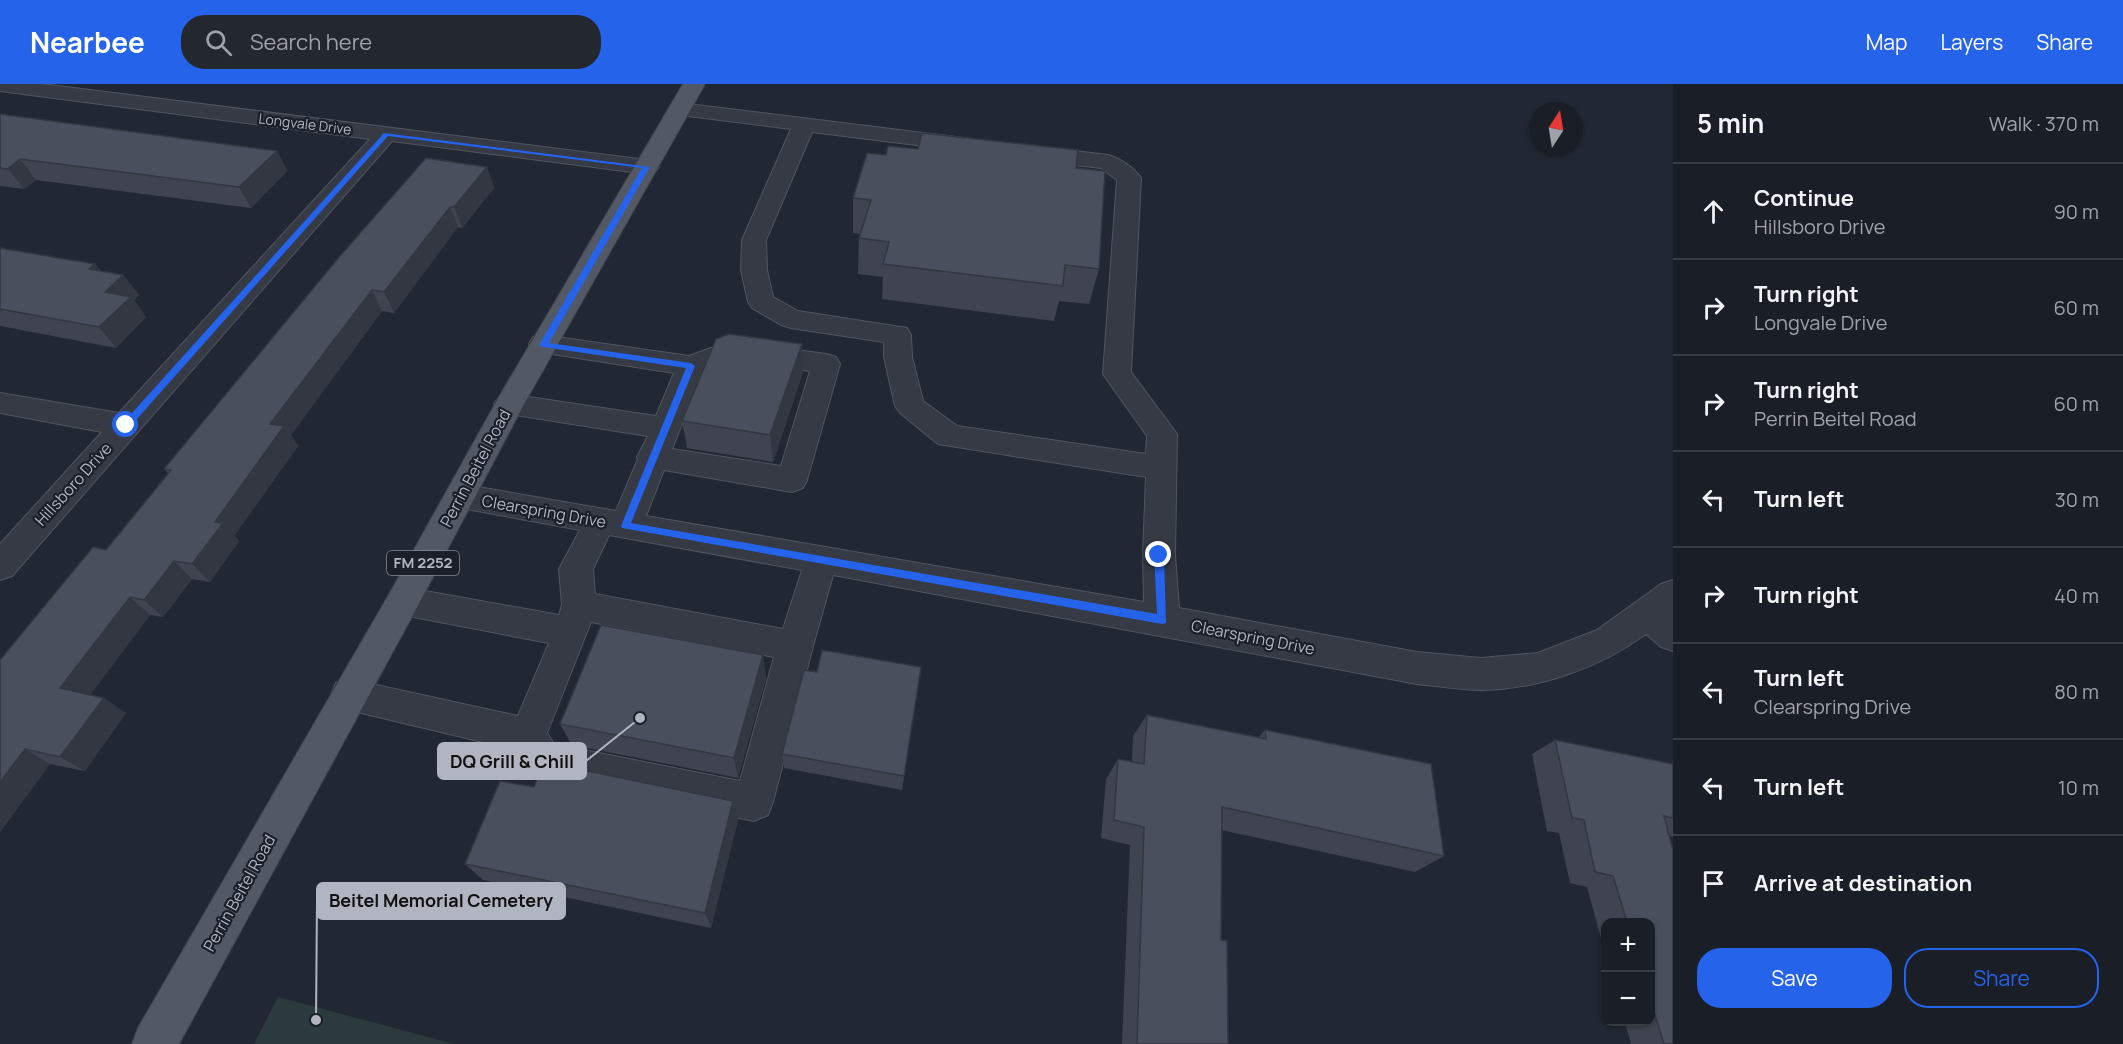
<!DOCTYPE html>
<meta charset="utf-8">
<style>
body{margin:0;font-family:Manrope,sans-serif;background:#23272e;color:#f1f3f6}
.controls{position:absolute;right:18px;bottom:18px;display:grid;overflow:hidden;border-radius:12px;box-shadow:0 2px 4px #0004}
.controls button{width:54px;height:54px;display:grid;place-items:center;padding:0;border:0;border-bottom:2px solid #383c43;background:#1a1e26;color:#f1f3f6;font:30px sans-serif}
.compass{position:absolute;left:1529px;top:18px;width:54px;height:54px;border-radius:50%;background:#1a1e26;box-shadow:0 2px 4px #0004;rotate:12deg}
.stop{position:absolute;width:18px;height:18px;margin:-14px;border:4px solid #2563eb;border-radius:50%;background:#fff}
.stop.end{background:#2563eb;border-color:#fff;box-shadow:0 2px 6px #0008}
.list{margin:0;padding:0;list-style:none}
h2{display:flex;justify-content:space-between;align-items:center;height:78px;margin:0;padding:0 24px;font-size:26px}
h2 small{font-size:20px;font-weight:400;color:#9fa2a7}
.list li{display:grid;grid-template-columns:39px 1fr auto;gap:18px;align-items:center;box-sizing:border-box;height:96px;padding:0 24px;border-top:2px solid #383c43}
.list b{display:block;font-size:22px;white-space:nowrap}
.list p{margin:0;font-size:20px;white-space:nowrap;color:#9fa2a7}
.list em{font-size:20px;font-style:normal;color:#9fa2a7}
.actions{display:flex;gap:12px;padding:18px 24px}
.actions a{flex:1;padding:14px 0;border:2px solid #2563eb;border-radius:24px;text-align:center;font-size:21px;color:#2563eb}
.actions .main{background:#2563eb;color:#fff}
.icon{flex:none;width:33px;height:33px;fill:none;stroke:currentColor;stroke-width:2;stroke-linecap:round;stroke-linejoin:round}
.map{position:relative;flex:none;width:1673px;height:960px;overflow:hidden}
header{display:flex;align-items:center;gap:36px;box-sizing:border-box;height:84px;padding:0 30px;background:#2563eb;color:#fff}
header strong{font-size:28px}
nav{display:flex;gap:33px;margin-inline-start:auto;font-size:21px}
.search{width:420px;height:54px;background:#23272e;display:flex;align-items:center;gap:15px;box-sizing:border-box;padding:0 21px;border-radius:24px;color:#9fa2a7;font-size:22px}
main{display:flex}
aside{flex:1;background:#1a1e26}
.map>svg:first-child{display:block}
.green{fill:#2b3a3c}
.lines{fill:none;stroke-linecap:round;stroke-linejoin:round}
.minor-casing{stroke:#50555f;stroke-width:2}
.major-casing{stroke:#3f434e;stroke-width:2}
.minor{fill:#353a44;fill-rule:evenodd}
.major{fill:#535964;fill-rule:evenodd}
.wall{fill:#3f4450}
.shaded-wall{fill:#333741}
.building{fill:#494f5d;stroke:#333741;stroke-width:1.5}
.route{fill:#2563eb}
.labels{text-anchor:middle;stroke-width:4.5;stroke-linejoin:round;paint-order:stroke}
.far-street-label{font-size:14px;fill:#b0b5c1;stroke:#1b1f29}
.shield{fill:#1b1f29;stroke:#838893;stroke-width:1.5}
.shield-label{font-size:15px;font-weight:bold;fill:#b0b5c1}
.street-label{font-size:16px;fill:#b0b5c1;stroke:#1b1f29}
.leader{fill:none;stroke:#b0b5c1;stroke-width:2}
.callout-dot{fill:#b0b5c1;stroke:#1b1f29;stroke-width:2}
.callout{fill:#b0b5c1;stroke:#b0b5c1;stroke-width:2}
.callout-label{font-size:18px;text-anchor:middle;font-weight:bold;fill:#111}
</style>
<header>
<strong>Nearbee</strong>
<div class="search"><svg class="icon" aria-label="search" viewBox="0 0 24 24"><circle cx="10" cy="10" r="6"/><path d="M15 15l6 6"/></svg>Search here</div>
<nav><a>Map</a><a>Layers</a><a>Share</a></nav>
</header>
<main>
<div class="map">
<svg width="1673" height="960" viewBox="0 0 1673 960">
<rect width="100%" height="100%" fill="#222833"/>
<!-- green -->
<path class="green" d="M278,913L454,960H254Z"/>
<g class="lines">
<!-- minor casing -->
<g class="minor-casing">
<path id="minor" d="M0,0H42L647,76L655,78L659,83L655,88L647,90L392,57L12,492L0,496V460L102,348L0,329V309L119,329L370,55L0,7Z
M680,19L972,55L975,60L972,65L964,67L812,48L766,156L767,186L773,213L798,227L907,244L911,251L912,273L923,317L957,342L1146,370L1147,352L1103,290L1117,96L1101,84L1033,76L1025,74L1022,69L1025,64L1033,62L1108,71C1120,74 1134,84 1141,94L1131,288L1177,350L1175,471L1179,524L1417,568L1481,574L1538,569L1597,546L1661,500L1673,496V567L1661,563L1646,550C1599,584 1540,605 1482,606C1460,606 1438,602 1417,600L833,491L813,562L773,718L768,731L754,737L542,693L529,688L516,666L336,623L331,611L336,599L349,595L518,632L549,559L403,531L391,527L386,517L391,507L403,503L559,531L562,521L559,485L580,446L461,424L450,421L445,412L450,403L461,400L616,427L638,375L637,373L648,352L509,330L499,327L494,320L499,313L509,310L656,332L674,289L533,267L529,260L533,253L543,251L689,272L730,257L826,270L836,273L840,280L807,396L803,404L792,408L664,386L646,432L1144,518L1143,471L1146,393L938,360L900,329L895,322L884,273V258L791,244L781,241L752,224L748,218L741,186L742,156L791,45L672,30L669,25L672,20ZM732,276L810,287L781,382L672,365L703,288ZM609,451L802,486L783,545L595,510L593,485ZM591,538L774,573L740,697L554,660L547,649Z"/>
</g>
<!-- major casing -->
<g class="major-casing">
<path id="major" d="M683,0H705L524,320L415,527L179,960H132L138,944L391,507L499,313Z"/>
</g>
<!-- minor -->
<use href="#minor" class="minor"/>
<!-- major -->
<use href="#major" class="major"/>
</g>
<!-- wall -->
<path class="wall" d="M0,30L277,67L287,87L251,124L36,96L24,105L0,102Z
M918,65L1076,84L1099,185L1089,220L1059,217L1054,237L882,215L883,193L858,190L859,154L860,150L853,149V114L886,71Z
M487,83L494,104L462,144L458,143L394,229L382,227L291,351L298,362L234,452L239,457L210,498L192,495L163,533L150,531L90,611L126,629L85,687L50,680L0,748V576L106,466L168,389L164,385Z
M0,164L95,180L101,187L123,191L139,211L134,216L146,233L116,264L0,242Z
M803,288L773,378L687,364L682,337Z
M921,583L902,706L784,684L782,670L817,588Z
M766,594L738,694L572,661L560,640Z
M1147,631L1258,654L1265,646L1444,772L1415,788L1221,746V856L1228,960H1122L1130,761L1101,754L1106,695L1118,675L1132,677L1133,652Z
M1555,656L1673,680V753L1669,752L1673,960H1631L1625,938H1650V838H1605V869L1587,803L1570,799L1559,749L1547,747L1532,670Z
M534,703L738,736L711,844L483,796L465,780Z"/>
<!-- shaded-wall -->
<path class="shaded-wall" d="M277,67L287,87L251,124L239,103Z
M20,75L36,96L24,105L8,85Z
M487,83L494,104L462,144L454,123Z
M450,123L458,143L394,229L384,208Z
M95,180L111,200L89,185Z
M123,191L139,211L134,216L146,233L116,264L99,243L105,208Z
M372,206L382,227L291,351L298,362L234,452L239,457L210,498L192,480L215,438L270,340Z
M802,260L803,288L773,378L770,351Z
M174,477L192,495L163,533L144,516Z
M130,513L150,531L83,620L60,604Z
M763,571L766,594L738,694L734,674Z
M104,614L126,629L85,687L60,673Z
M25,665L50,680L0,748V698Z
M733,717L738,736L711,844L705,829Z"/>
<!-- building -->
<path class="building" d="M0,30L277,67L239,103L20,75L8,85L0,84Z
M922,49L1078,66L1076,84L1105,87L1099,185L1065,181L1063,202L883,180L889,158L859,154L871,116L853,114L867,69L886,71L888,62L918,65Z
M426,74L487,83L454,123H450L384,208L372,206L270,340L284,342L215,438L223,439L192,480L174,477L144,516L130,513L60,604L104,614L60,673L25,665L0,698V576L93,463L106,466L171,386L164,385L340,172Z
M0,164L95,180L89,185L123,191L105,208L131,213L99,243L0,225Z
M729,250L802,260L770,351L682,337L716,255Z
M601,541L763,571L734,674L560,640Z
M822,566L921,583L904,692L782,670L804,586L817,588Z
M1147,631L1266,655L1265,646L1431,680L1444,772L1222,723L1221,856L1227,857L1228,960H1137L1144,743L1114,736L1118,675L1144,680Z
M1555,656L1673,680V734L1664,732L1673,766V960H1664L1650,915V838H1627L1613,792L1595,788L1584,736L1572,734Z
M544,678L733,717L705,829L465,780L500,697L534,703Z"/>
<!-- route -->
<path class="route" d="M384,49L650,83L549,259L691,279L695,282L631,439L1157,530L1154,471L1159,467L1164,471L1166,539L1162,540L622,444L621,442L686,284L543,263L539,261L642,84L388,52L129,344H123V339Z"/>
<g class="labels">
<!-- far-street labels -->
<g class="far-street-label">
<text transform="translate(305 40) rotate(7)" y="5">Longvale Drive</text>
</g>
<!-- shield labels -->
<rect class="shield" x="387" y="467" width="72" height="24" rx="4.5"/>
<g class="shield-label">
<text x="423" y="484">FM 2252</text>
</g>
<!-- street labels -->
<g class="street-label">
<text transform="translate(475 384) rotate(-62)" y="6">Perrin Beitel Road</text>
<text transform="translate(73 400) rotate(-48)" y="6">Hillsboro Drive</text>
<text transform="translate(544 427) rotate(10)" y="6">Clearspring Drive</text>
<text transform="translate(1253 553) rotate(11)" y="6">Clearspring Drive</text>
<text transform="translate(239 809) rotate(-61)" y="6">Perrin Beitel Road</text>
</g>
</g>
<!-- callouts -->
<path class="leader" d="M640 634L586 677M316 936L317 817"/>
<g class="callout-dot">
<circle cx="640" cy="634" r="6"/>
<circle cx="316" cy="936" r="6"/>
</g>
<g class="callout">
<rect x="438" y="659" width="148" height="36" rx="6"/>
<rect x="317" y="799" width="248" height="36" rx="6"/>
</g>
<g class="callout-label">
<text x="512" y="684">DQ Grill &amp; Chill</text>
<text x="441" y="823">Beitel Memorial Cemetery</text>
</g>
</svg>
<div class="controls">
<button>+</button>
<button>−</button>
</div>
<svg class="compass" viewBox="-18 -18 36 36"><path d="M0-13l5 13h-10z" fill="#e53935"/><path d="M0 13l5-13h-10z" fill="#9fa2a7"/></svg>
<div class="stop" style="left:126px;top:341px"></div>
<div class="stop end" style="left:1159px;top:471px"></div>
</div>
<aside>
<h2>5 min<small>Walk · 370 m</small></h2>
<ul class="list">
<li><svg class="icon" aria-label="ahead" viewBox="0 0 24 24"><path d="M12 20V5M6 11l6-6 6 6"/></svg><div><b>Continue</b><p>Hillsboro Drive</p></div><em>90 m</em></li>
<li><svg class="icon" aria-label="right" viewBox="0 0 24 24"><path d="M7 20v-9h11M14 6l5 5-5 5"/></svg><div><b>Turn right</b><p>Longvale Drive</p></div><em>60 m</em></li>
<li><svg class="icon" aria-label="right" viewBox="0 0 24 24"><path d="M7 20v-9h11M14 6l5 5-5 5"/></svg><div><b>Turn right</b><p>Perrin Beitel Road</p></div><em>60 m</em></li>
<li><svg class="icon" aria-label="left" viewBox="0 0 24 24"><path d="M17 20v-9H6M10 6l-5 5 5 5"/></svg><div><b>Turn left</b></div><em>30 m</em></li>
<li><svg class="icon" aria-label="right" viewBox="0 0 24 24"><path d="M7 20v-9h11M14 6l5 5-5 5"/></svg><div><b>Turn right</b></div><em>40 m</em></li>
<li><svg class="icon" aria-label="left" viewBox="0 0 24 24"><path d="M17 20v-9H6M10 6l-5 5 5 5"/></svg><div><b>Turn left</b><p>Clearspring Drive</p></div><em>80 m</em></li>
<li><svg class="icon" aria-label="left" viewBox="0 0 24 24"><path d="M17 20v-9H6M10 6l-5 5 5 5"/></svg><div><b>Turn left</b></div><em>10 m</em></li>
<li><svg class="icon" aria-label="arrive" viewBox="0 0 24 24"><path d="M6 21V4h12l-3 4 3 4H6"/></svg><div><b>Arrive at destination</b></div></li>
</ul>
<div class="actions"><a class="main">Save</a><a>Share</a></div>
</aside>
</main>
